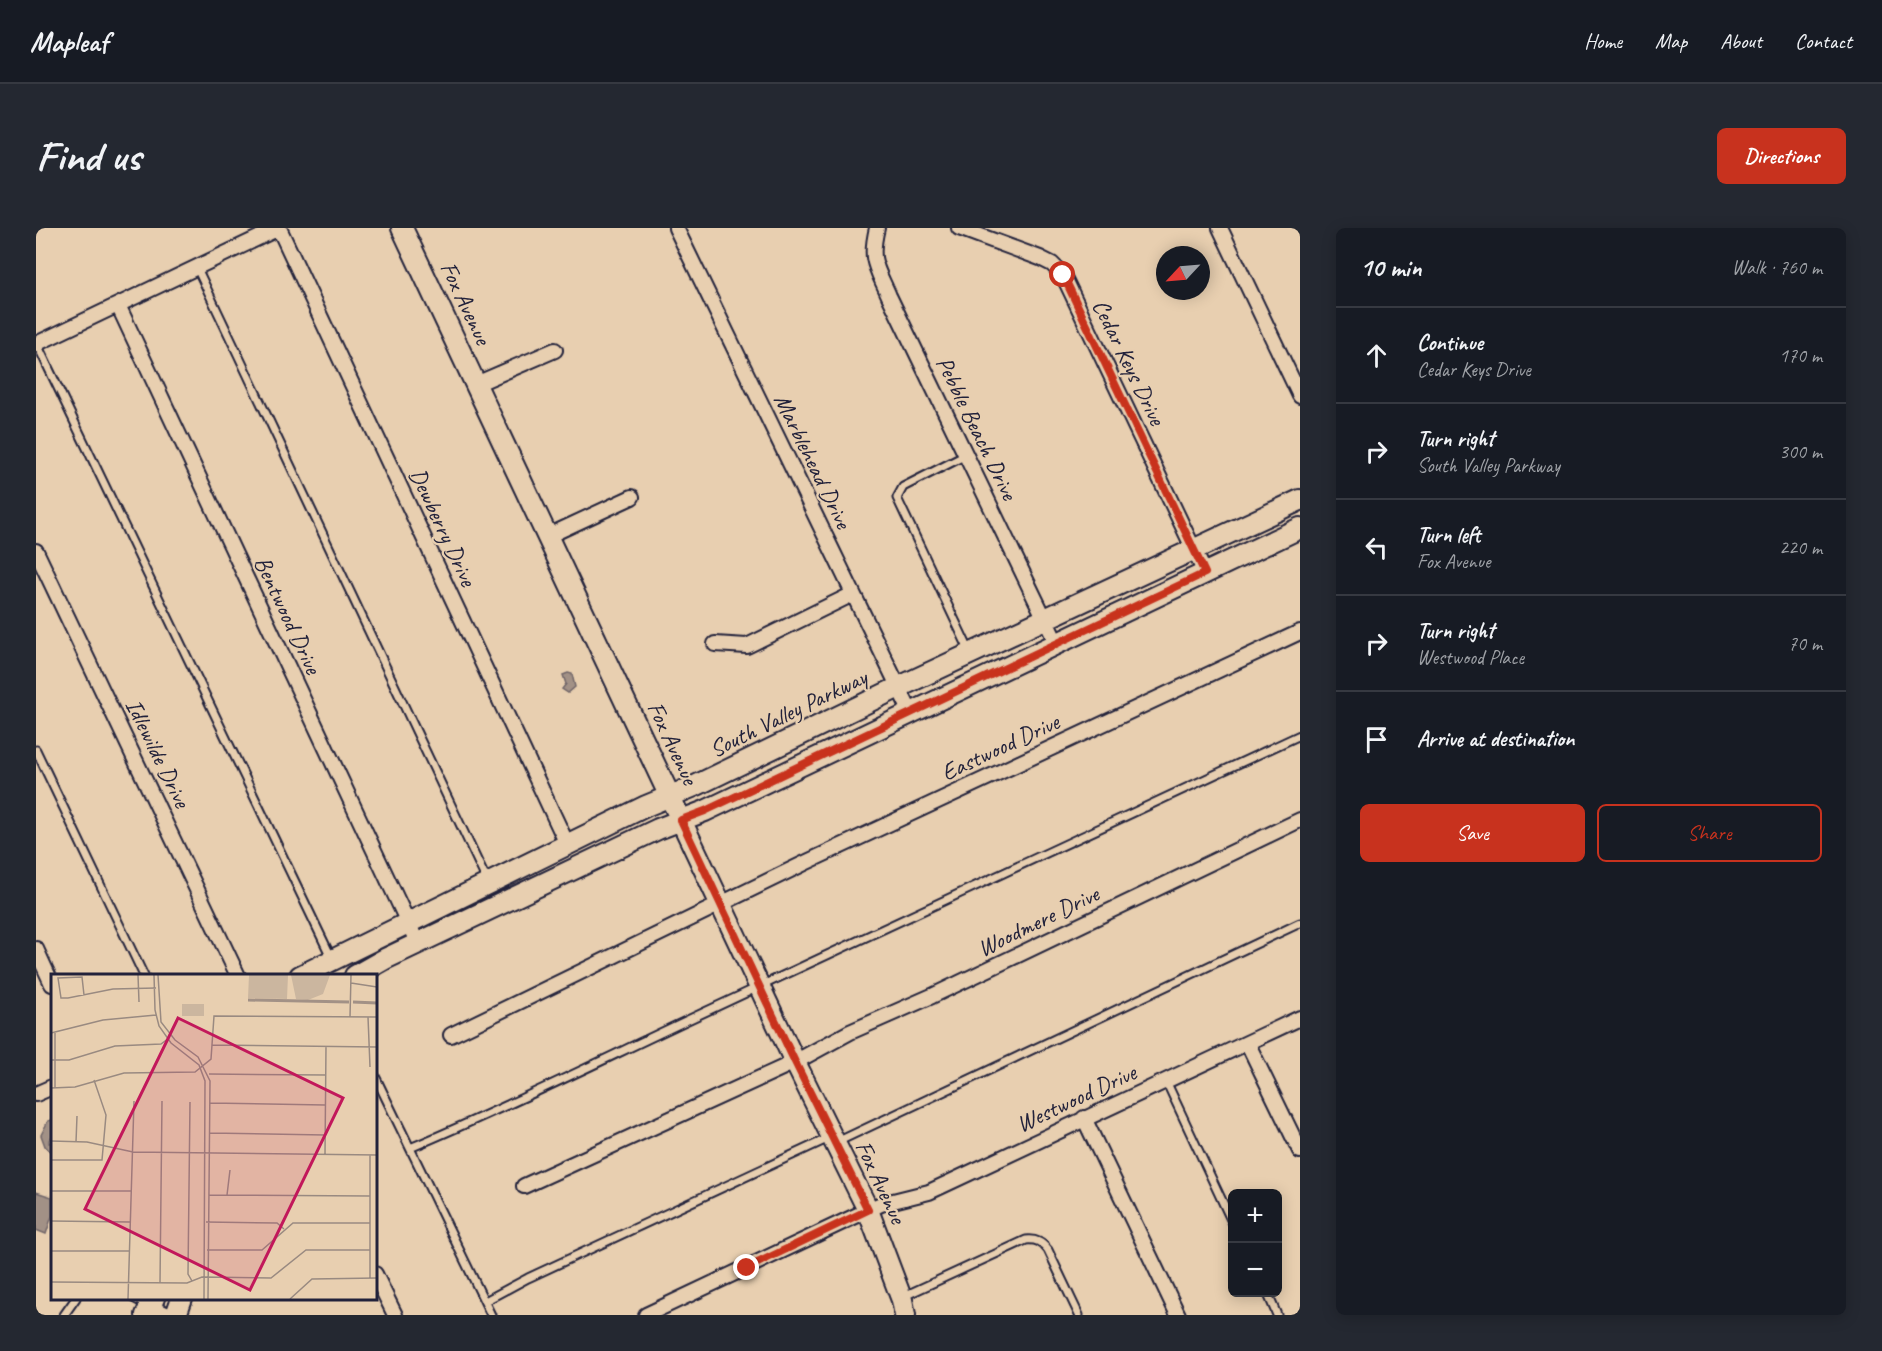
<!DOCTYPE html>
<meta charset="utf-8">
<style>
body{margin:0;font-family:Caveat,sans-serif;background:#242831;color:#f1f3f6}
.controls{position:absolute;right:18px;bottom:18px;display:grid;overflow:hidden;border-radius:9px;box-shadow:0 3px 15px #0003}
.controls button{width:54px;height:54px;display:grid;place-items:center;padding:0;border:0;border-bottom:2px solid #363941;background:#171b24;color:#f1f3f6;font:30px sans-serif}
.compass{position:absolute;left:1120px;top:18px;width:54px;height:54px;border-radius:50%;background:#171b24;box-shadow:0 3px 15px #0003;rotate:244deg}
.stop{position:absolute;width:18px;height:18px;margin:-14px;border:4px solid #c8321e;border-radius:50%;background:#fff}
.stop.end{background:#c8321e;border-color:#fff;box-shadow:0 2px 6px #0008}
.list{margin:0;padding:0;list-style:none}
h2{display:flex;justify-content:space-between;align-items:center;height:78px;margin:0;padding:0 24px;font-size:26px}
h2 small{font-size:20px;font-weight:400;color:#9ea1a6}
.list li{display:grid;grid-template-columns:39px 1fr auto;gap:18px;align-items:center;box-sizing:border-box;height:96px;padding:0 24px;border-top:2px solid #363941}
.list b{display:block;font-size:22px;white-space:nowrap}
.list p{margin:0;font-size:20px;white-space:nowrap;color:#9ea1a6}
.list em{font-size:20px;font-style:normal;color:#9ea1a6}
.actions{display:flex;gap:12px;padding:18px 24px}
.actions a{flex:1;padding:14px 0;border:2px solid #c8321e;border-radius:9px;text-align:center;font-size:21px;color:#c8321e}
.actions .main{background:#c8321e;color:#fff}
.icon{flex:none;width:33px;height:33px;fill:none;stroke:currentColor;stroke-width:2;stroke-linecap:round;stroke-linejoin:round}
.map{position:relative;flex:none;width:1264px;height:1087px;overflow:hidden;border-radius:9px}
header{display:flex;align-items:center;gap:36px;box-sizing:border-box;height:84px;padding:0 30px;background:#171b24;border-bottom:2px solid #363941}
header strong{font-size:28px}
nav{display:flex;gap:33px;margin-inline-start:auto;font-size:21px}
.intro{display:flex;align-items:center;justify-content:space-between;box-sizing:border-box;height:144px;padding:0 36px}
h1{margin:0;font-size:42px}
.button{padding:15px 27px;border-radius:9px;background:#c8321e;color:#fff;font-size:21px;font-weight:700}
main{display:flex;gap:36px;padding:0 36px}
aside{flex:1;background:#171b24;border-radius:9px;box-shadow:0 3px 15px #0003}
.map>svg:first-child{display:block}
.water{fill:#a29186;stroke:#6f6568;stroke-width:1.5}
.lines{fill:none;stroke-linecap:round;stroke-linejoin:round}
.service-casing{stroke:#22223b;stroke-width:11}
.minor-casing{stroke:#22223b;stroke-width:18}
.secondary-casing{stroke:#22223b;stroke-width:24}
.service{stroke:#e8cfb0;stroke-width:7}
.minor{stroke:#e8cfb0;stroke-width:14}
.secondary{stroke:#e8cfb0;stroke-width:20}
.route{stroke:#c8321e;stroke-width:8}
.labels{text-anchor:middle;stroke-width:4.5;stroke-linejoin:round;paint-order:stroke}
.street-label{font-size:24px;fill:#22223b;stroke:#e8cfb0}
.inset-river{fill:none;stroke:#a29186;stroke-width:3}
.inset-road{fill:none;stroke:#998a81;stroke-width:1.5}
.view{fill:#c2185b;fill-opacity:0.15;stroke:#c2185b;stroke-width:3}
.inset-edge{fill:none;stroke:#22223b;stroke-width:3}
</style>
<header>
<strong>Mapleaf</strong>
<nav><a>Home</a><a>Map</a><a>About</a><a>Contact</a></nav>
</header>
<div class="intro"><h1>Find us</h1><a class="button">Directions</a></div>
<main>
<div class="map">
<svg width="1264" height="1087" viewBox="0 0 1264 1087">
<rect width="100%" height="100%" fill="#e8cfb0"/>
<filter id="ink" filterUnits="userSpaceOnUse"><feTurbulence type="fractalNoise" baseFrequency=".0167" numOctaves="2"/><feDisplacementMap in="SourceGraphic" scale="12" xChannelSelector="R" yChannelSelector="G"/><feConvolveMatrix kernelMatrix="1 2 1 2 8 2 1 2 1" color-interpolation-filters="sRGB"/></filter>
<g filter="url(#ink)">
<!-- water -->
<path class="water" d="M532,445L536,446L539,459L532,465L526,461L530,456L527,447Z
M16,892V908L13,912V915L16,914V925L9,918L5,907L12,893Z
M0,964L16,969V988L10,1006L0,1002Z"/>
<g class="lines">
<!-- service casing -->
<g class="service-casing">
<path id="service" d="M161,40L451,653
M1,116L296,731
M930,227L867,259L861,270L934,424
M0,522L108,748
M339,848L455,1087
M1130,853L1196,994
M801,914L1264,695
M374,920C470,880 562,834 656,790C858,695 1062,602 1264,507
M1231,1064L1241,1087
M866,1069L990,1012C1000,1011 1006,1014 1012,1022L1043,1087
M97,1070L112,1078
M449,1073L492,1050L793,910
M28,1087L40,1070"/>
</g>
<!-- minor casing -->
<g class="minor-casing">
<path id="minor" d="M243,0L531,616
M640,0L875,485
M841,0C833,33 840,38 853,68L1021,416
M923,0L1004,30L1016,36L1027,47L1169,345
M1184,0L1264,168
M82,77L382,716
M0,116L243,0
M440,156L519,122
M512,308L596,269
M0,323L202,748
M679,416L711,418L817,366
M0,721L16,756
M415,807L771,634L1264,404
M1212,816L1264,923
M0,866L16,859
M1048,890L1142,1087
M488,958L759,834L814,804L896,768L1264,592
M339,1046L359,1087
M115,1079L132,1087
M610,1087L845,976L893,964L1264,790"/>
</g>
<!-- secondary casing -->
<g class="secondary-casing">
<path id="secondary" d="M366,0L759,834L832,982L866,1072L869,1087
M264,748L610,578L661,557L863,459L1264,272
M319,748L349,731L622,601L669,583L1264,300
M110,1087L118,1070
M140,1087L146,1070"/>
</g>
<!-- service -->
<use href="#service" class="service"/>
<!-- minor -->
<use href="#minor" class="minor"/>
<!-- secondary -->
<use href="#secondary" class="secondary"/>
</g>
</g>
<g class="lines" filter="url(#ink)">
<!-- route -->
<path class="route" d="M711,1040L832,982L759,834L645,592L669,583L1169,345L1027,47"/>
</g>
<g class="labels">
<!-- street labels -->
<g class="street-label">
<text transform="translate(430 75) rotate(65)" y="8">Fox Avenue</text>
<text transform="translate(1093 134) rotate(64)" y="8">Cedar Keys Drive</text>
<text transform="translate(941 200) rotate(64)" y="8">Pebble Beach Drive</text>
<text transform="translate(777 233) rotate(64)" y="8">Marblehead Drive</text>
<text transform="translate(407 299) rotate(65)" y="8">Dewberry Drive</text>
<text transform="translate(252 387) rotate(65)" y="8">Bentwood Drive</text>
<text transform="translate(752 485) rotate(-26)" y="8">South Valley Parkway</text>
<text transform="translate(637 515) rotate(65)" y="8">Fox Avenue</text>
<text transform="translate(964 519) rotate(-25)" y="8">Eastwood Drive</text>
<text transform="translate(122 525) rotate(64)" y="8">Idlewilde Drive</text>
<text transform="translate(1002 693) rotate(-26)" y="8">Woodmere Drive</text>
<text transform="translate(1040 870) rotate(-25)" y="8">Westwood Drive</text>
<text transform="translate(845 954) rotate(65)" y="8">Fox Avenue</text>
</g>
</g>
<!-- overview -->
<g transform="translate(15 746)">
<rect width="326" height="326" fill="#e8cfb0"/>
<path d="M198,1H237L236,25L197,24ZM240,1H279L272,20L257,26L245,25ZM131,30H153V42H131Z" fill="#cbb69f"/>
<path class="inset-river" d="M197,26L298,28M302,28L326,29"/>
<path class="inset-road" d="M87,1L88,28M103,1L104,36L108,52L120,69L148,91L154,107L153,325M107,1L110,48L124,66L147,83L159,107L157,325M300,9L326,13M33,21L31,3L7,4L10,24H17L62,15L105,14M299,43L300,1M317,43L319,93M0,59L52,46L105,41M161,71L326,73M0,86H18L64,72L110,70L118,64M158,100L275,101M0,114L24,113L73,99L144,98L160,85L163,42L326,43M4,114V59M139,128L137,300L141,307M159,129L274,131M159,159L274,161M0,167L36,168L82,178L326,181M25,168L26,142M274,180L275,72M0,186H51L55,141L43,106M0,217H80M158,221L319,222M176,221L179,196M0,247L79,248M155,248L226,249L233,255M156,276H211L242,249H319M0,277H79M319,304V181M0,308L136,309L151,303L220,304L255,276H319M109,309L111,127M77,325L83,127M239,325L261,305L326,304"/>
<path class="view" d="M127,44L292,124L199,316L34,235Z"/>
<rect width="326" height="326" class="inset-edge"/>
</g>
</svg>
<div class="controls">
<button>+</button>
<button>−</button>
</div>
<svg class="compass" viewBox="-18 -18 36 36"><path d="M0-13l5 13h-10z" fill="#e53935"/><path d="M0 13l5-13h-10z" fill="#9ea1a6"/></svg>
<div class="stop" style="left:1027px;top:47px"></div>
<div class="stop end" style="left:711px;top:1040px"></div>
</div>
<aside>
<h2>10 min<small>Walk · 760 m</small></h2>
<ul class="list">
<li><svg class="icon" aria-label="ahead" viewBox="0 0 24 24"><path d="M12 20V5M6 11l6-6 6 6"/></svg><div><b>Continue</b><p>Cedar Keys Drive</p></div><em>170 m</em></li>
<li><svg class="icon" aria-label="right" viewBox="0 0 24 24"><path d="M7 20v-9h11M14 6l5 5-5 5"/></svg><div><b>Turn right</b><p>South Valley Parkway</p></div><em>300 m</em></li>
<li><svg class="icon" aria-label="left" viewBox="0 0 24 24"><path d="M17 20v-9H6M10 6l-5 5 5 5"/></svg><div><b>Turn left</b><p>Fox Avenue</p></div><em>220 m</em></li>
<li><svg class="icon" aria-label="right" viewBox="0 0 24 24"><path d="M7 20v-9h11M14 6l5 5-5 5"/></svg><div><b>Turn right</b><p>Westwood Place</p></div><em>70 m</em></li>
<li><svg class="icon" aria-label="arrive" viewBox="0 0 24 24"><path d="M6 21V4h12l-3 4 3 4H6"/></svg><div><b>Arrive at destination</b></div></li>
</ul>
<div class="actions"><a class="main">Save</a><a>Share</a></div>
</aside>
</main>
